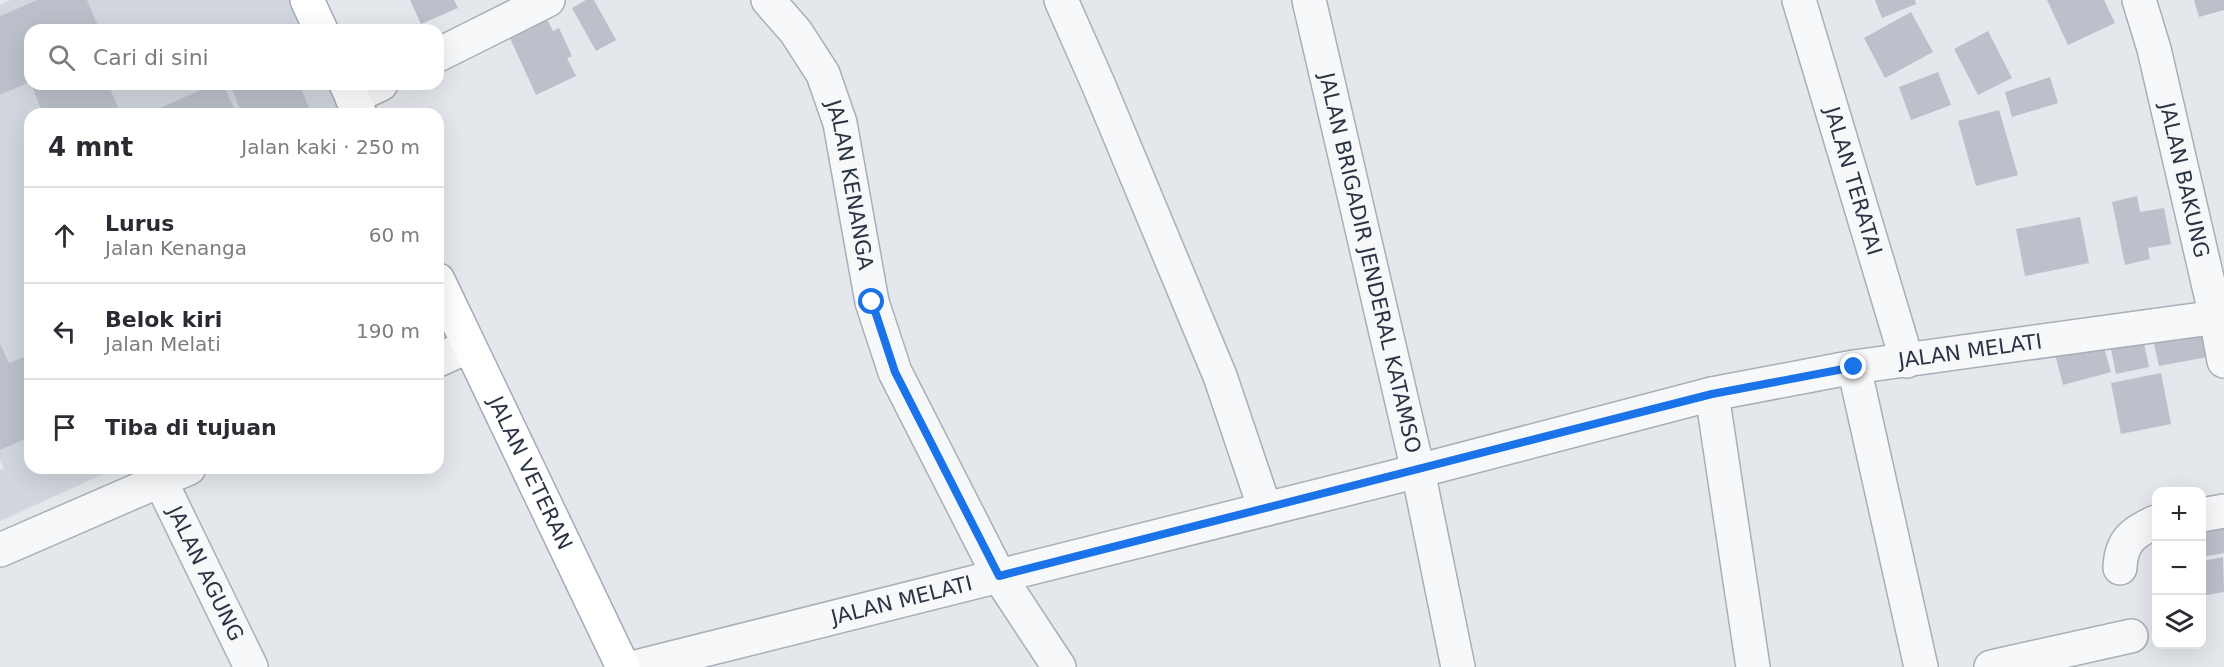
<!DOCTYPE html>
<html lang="id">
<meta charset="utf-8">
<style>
body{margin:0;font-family:"DejaVu Sans",sans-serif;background:#f7f7f7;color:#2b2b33}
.controls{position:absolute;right:18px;bottom:18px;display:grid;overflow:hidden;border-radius:12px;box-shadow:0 6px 24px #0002}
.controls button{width:54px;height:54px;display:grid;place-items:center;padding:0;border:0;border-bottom:2px solid #e1e1e2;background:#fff;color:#2b2b33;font:30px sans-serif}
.stop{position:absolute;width:18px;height:18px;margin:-14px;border:4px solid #1a73e8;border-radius:50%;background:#fff}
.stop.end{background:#1a73e8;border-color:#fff;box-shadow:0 2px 6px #0008}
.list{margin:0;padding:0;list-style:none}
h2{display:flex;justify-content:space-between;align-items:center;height:78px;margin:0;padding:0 24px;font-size:26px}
h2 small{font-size:20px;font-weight:400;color:#7c7c81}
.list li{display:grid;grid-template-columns:39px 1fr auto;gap:18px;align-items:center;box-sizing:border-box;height:96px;padding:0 24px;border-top:2px solid #e1e1e2}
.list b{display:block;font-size:22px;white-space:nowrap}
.list p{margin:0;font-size:20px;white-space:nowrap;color:#7c7c81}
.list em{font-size:20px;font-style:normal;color:#7c7c81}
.icon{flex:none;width:33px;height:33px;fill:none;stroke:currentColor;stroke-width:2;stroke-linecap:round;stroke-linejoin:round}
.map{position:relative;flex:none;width:2224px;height:667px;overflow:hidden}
.search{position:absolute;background:#fff;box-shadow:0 6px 24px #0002;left:24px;top:24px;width:420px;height:66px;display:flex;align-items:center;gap:15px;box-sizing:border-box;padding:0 21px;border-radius:18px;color:#7c7c81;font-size:22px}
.panel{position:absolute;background:#fff;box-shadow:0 6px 24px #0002;left:24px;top:108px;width:420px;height:366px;border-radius:18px}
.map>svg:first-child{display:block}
.built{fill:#d2d6de}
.building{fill:#bbc0ca}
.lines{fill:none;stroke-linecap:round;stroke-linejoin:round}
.minor-casing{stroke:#a9aeb7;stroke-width:36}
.major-casing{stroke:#a3abb8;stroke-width:36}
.minor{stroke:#f7f8fa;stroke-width:33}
.major{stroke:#fff;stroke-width:33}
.route{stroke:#1a73e8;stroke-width:8}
.labels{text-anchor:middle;stroke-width:5;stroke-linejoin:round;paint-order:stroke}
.street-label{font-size:21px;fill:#2b3445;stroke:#f4f6f9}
</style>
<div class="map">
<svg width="2224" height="667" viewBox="0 0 2224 667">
<rect width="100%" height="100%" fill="#e4e7ec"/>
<!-- built -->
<path class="built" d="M11,0H37L0,16V5Z
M87,0H293L306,30H100Z
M30,82V84H39L32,88L43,114H30V354L9,363L0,343V95Z
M108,84H214L146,114H121Z
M223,84H233L230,86L242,114H237Z
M299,84H331L344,114H312Z
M30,437V468H117L0,521V470L4,468L0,460V450Z"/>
<!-- building -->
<path class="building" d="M37,0H87L100,30H30V82L0,95V16Z
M410,0H454L458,8L421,24Z
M586,0H594L616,40L596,51L572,8Z
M1875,0H1915L1916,4L1882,18Z
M2047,0H2104L2115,23L2068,45Z
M2194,0H2224V10L2199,17Z
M1911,12L1933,52L1885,78L1864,38Z
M547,19L553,31L559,28L572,56L567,58L576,76L536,95L509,36Z
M1988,31L2012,78L1978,95L1954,49Z
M1938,72L1951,105L1911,120L1899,87Z
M2050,77L2058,103L2012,117L2005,92Z
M39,84H108L121,114H43L32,87Z
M214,84H223L237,114H146Z
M233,84H299L312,114H242L230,85Z
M1999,110L2018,175L1976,186L1958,121Z
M2137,196L2140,212L2164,208L2171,244L2148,248L2150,259L2125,265L2112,202Z
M2080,217L2089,263L2025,276L2016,229Z
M2207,324L2213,356L2159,366L2152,335Z
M2143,338L2149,367L2116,374L2110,344Z
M2102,341L2111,372L2063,385L2055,354Z
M0,343L9,363L30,354V437L0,450Z
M2161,373L2171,424L2121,434L2111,383Z
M2224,513V553L2202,557V517Z
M2223,557L2224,592L2202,596V561Z"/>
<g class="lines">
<!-- minor casing -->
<g class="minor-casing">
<g id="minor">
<path id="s1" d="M768,0L796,32L823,74L840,123L872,302L895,372L999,576L1059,667"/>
<path d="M1061,0L1099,86L1220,376L1265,509"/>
<path id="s2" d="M1309,0L1418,471L1458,667"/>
<path id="s3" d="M1799,0L1907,361"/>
<path id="s4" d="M2139,0L2154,49L2216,317L2224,361"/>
<path d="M438,55L548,0"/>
<path d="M352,98L381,84"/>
<path d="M438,360L469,346"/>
<path d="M1854,367L1921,667"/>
<path d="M1712,394L1753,667"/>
<path id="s5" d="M160,480L251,667"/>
<path d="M2202,515L2224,511"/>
<path d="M0,550L189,468"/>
<path d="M2120,568C2121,541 2133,532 2156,522"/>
<path id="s6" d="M636,667L1418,471L1712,394L1854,367L2224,316"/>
<path d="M1991,667L2131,636"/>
</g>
</g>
<!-- major casing -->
<g class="major-casing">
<g id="major">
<path d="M307,0L321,30"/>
<path d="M346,84L360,114"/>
<path id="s7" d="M438,280L623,667"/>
</g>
</g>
<!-- minor -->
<use href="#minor" class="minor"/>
<!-- major -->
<use href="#major" class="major"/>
</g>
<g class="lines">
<!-- route -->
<path class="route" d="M872,302L895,372L999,576L1712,394L1854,367"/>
</g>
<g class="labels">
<!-- street labels -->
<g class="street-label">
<text dy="7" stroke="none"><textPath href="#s4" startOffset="186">JALAN BAKUNG</textPath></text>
<text dy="7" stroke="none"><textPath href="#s3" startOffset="189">JALAN TERATAI</textPath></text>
<text dy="7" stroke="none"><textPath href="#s1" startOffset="207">JALAN KENANGA</textPath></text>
<text dy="7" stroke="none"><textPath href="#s2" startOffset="270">JALAN BRIGADIR JENDERAL KATAMSO</textPath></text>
<text dy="7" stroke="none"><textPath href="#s6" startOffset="1372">JALAN MELATI</textPath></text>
<text dy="7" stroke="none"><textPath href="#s7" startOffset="214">JALAN VETERAN</textPath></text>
<text dy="7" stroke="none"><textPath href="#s5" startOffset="104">JALAN AGUNG</textPath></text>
<text dy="7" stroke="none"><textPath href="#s6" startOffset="274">JALAN MELATI</textPath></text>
</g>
</g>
</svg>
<div class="controls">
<button>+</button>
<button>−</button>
<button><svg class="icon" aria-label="layers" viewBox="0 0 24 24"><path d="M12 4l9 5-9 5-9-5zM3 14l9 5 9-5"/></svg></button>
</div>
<div class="stop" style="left:872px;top:302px"></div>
<div class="stop end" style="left:1854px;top:367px"></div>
<div class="search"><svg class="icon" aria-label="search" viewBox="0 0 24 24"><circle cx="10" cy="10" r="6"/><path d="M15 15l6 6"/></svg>Cari di sini</div>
<section class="panel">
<h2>4 mnt<small>Jalan kaki · 250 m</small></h2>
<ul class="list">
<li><svg class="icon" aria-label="ahead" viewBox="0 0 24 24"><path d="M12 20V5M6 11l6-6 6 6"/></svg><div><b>Lurus</b><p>Jalan Kenanga</p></div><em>60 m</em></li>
<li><svg class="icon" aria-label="left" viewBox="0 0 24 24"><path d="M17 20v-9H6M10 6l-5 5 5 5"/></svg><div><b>Belok kiri</b><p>Jalan Melati</p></div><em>190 m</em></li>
<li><svg class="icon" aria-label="arrive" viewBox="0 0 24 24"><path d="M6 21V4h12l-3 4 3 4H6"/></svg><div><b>Tiba di tujuan</b></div></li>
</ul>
</section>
</div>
